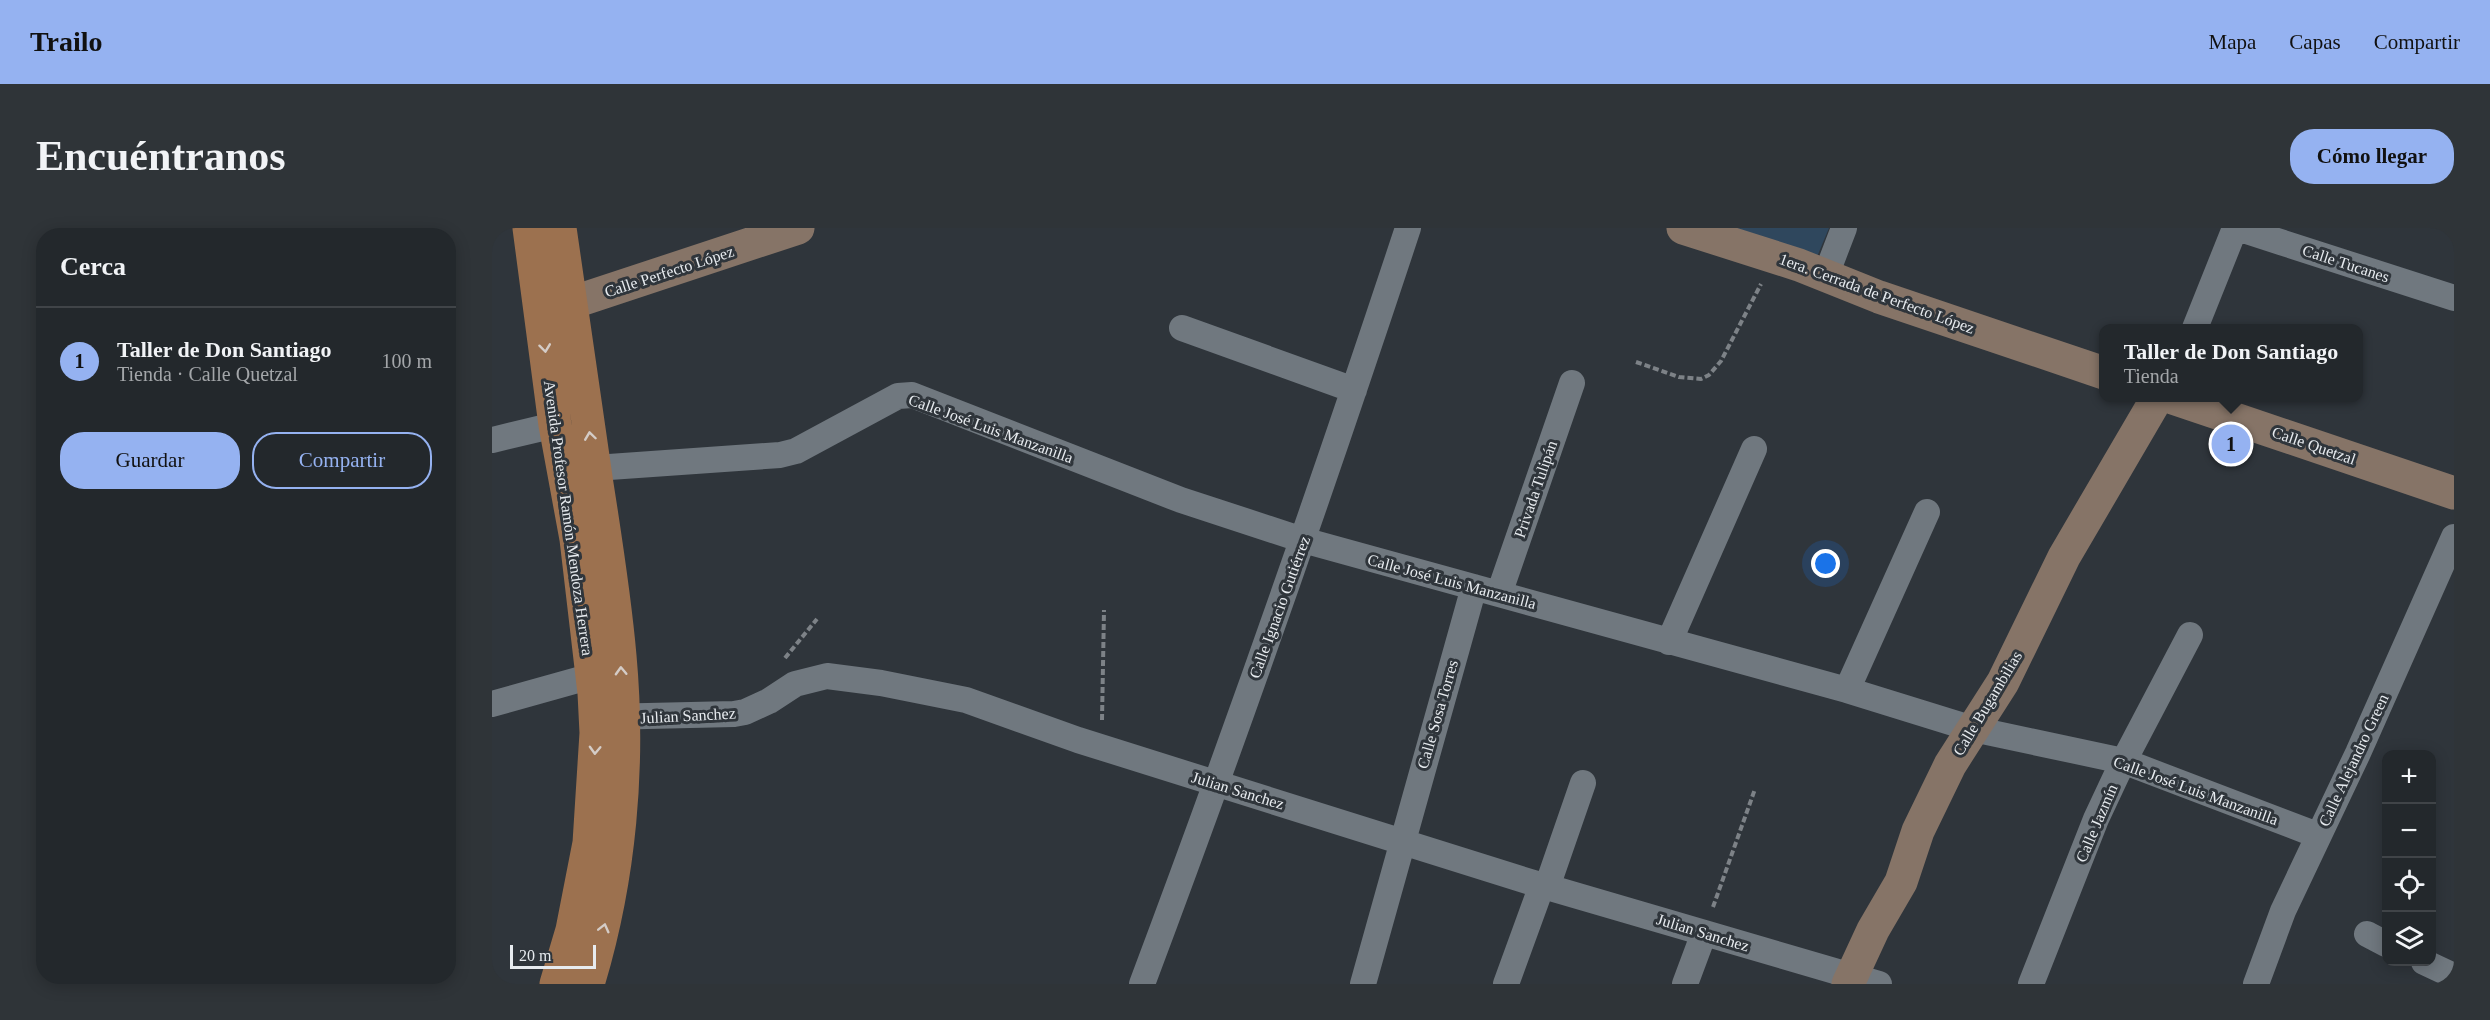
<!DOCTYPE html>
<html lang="es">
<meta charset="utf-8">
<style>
body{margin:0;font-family:"Times New Roman",serif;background:#2f3438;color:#f1f3f6}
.controls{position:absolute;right:18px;bottom:18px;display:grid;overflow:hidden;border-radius:12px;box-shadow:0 3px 15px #0003}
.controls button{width:54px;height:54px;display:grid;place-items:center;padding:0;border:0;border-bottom:2px solid #404448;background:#23282c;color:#f1f3f6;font:30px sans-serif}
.scale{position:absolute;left:18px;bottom:15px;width:86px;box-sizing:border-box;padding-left:6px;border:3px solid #e7ebef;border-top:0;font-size:16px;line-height:21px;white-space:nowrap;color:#e7ebef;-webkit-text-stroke:4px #2f353b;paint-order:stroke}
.you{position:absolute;left:1334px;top:336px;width:21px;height:21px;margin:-15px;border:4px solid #fff;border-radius:50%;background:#1a73e8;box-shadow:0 0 0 9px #1a73e833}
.badge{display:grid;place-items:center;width:39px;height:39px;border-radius:50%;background:#95b2f1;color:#111;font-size:20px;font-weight:700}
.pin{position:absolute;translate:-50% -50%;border:3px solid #fff;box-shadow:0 2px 6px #0006}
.popup{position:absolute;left:1607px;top:96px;width:264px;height:78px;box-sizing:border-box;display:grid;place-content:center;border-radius:12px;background:#23282c;filter:drop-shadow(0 2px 4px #0005);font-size:20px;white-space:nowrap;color:#a3a6a9}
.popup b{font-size:22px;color:#f1f3f6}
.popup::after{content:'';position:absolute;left:50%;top:100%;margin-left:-12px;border:12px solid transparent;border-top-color:#23282c}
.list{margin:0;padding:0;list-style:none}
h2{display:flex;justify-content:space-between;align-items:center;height:78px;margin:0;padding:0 24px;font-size:26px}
h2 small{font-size:20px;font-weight:400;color:#a3a6a9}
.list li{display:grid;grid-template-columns:39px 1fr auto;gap:18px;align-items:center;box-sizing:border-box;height:108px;padding:0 24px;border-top:2px solid #404448}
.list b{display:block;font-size:22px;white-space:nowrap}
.list p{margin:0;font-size:20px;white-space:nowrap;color:#a3a6a9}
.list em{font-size:20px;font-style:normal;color:#a3a6a9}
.actions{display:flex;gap:12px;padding:18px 24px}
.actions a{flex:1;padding:14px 0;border:2px solid #95b2f1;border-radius:24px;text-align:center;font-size:21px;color:#95b2f1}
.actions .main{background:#95b2f1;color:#111}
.icon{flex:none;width:33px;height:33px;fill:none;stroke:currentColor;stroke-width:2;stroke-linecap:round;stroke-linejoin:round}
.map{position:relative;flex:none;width:1962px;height:756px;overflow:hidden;border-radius:24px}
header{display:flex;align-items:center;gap:36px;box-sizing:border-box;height:84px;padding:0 30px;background:#95b2f1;color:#111}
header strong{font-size:28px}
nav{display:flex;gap:33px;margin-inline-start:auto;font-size:21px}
.intro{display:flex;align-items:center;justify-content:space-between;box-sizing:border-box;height:144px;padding:0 36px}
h1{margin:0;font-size:42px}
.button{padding:15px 27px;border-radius:24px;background:#95b2f1;color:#111;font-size:21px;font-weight:700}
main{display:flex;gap:36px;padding:0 36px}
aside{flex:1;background:#23282c;border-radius:24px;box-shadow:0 3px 15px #0003}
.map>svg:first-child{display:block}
.green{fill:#2f475d}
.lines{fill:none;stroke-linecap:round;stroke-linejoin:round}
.path{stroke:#7d8287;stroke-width:4;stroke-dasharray:6 3;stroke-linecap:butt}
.street{stroke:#70787f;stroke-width:26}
.secondary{stroke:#867467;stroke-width:33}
.primary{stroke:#9c714f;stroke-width:33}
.oneway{stroke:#d4ccc7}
.labels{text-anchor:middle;stroke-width:6;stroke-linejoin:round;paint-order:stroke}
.street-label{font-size:16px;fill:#e7ebef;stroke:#2f353b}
</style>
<header>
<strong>Trailo</strong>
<nav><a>Mapa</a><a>Capas</a><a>Compartir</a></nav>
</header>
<div class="intro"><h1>Encuéntranos</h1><a class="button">Cómo llegar</a></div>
<main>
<aside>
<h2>Cerca<small></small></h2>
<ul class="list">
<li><span class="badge">1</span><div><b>Taller de Don Santiago</b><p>Tienda · Calle Quetzal</p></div><em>100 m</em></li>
</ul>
<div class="actions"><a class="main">Guardar</a><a>Compartir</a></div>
</aside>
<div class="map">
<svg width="1962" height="756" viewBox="0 0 1962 756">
<rect width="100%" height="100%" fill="#2f353b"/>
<!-- green -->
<path class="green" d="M1207,0H1337L1322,36Z"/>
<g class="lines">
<!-- path -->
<path class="path" d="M1144,134L1187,149L1209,151L1217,147L1229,133L1269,56
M293,430L325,391
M610,492L612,382
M1221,679L1263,561"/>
<!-- street -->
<path class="street" d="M1745,0L1962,70
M1334,47L1352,0
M690,100L862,162
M1703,100L1743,0
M0,212L63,197
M87,244L103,240L288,227L304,223L406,168L420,167L689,272L811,312L1355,462L1481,501L1631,533L1825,607
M1007,366L1080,155
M1177,414L1262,221
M1355,462L1435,284
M0,476L100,448
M112,489L242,486L253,484L277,473L303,456L335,448L389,455L474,472L586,512L1038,654L1387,756
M1055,659L1091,555
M1875,706L1894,716
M1932,734L1962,748
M650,756C744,506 832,254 916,0
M871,756L982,359
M1014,756L1050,657
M1193,756L1212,705
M1539,756L1604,591L1626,544L1698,407
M1764,756L1791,683L1866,525L1962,309"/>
<!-- secondary -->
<path class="secondary" d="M1191,0L1307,37L1387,69L1612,145
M50,81L79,75L306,0
M1681,170L1962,265
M1356,756L1381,702L1409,654L1426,603L1458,537L1511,454L1572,329L1665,170"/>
<!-- primary -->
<path class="primary" d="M37,0L63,197L84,311L102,465L104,505L97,615L80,702L64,756
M68,0C80,86 93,171 105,256C114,313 123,370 128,428C138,538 128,651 96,756"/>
</g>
<!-- one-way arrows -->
<defs><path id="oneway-chevron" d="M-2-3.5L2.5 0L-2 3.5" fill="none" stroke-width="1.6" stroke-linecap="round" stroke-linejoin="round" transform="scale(1.5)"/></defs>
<g class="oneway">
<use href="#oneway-chevron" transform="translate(53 120) rotate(83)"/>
<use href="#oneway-chevron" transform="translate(98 208) rotate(-98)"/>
<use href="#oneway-chevron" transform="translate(129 443) rotate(-92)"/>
<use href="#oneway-chevron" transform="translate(103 522) rotate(92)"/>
<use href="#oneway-chevron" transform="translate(112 700) rotate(-76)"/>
</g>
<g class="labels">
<!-- street labels -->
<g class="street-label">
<text transform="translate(1854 35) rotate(18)" y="6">Calle Tucanes</text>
<text transform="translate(177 43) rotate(-18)" y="6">Calle Perfecto López</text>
<text transform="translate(1385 65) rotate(20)" y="6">1era. Cerrada de Perfecto López</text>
<text transform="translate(499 200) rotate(20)" y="6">Calle José Luis Manzanilla</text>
<text transform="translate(1822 217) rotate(19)" y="6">Calle Quetzal</text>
<text transform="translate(1043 261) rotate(-71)" y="6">Privada Tulipán</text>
<text transform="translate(77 290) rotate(82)" y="6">Avenida Profesor Ramón Mendoza Herrera</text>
<text transform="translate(960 353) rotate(15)" y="6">Calle José Luis Manzanilla</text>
<text transform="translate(787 379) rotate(-70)" y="6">Calle Ignacio Gutiérrez</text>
<text transform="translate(1495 475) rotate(-59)" y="6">Calle Bugambilias</text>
<text transform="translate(945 486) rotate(-74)" y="6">Calle Sosa Torres</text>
<text transform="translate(196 487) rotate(-3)" y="6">Julian Sanchez</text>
<text transform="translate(1861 532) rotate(-65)" y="6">Calle Alejandro Green</text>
<text transform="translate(746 562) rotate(17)" y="6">Julian Sanchez</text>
<text transform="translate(1704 562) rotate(20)" y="6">Calle José Luis Manzanilla</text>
<text transform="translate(1604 595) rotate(-67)" y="6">Calle Jazmín</text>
<text transform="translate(1211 704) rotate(17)" y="6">Julian Sanchez</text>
</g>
</g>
</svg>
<div class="controls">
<button>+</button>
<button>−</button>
<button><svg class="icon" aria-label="locate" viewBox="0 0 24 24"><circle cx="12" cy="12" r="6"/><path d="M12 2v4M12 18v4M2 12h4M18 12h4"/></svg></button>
<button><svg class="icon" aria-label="layers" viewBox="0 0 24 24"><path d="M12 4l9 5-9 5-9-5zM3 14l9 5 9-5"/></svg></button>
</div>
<div class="scale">20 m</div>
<div class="you"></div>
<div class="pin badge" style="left:1739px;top:216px">1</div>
<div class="popup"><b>Taller de Don Santiago</b>Tienda</div>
</div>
</main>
